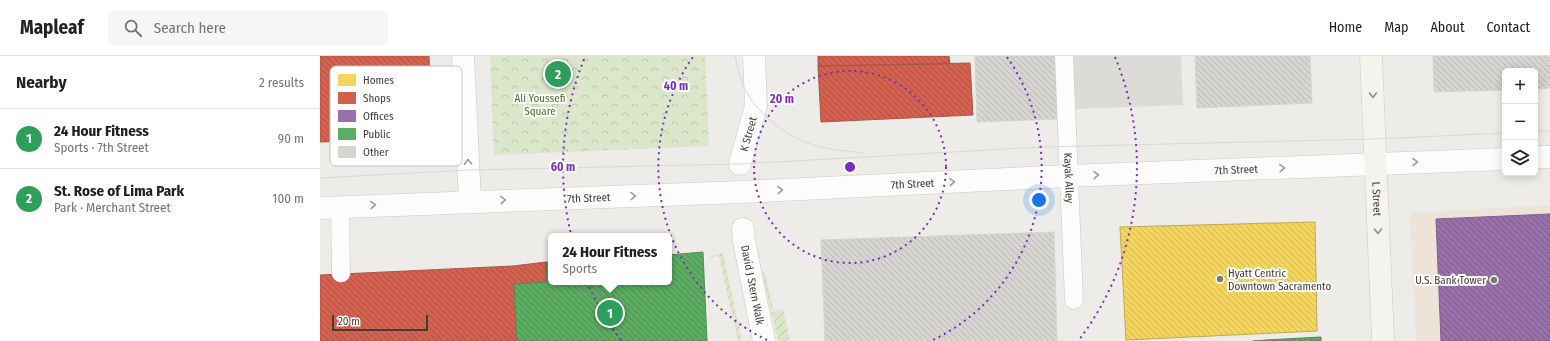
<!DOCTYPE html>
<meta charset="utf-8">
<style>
body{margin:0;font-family:"Fira Sans Condensed",sans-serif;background:#f6f6f6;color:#202124}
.controls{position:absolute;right:12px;top:12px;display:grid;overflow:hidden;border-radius:6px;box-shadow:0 2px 10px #0003}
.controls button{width:36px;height:36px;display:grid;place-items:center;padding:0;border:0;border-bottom:1px solid #e0e0e0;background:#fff;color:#202124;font:20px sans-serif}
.scale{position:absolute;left:12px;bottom:10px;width:96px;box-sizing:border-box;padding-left:4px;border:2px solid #433d36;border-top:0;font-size:11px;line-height:14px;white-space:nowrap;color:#433d36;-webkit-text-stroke:3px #fff;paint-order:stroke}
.you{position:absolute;left:719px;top:144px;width:14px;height:14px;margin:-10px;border:3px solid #fff;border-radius:50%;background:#1a73e8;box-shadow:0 0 0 6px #1a73e833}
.badge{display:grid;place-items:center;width:26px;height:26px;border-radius:50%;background:#7f7a74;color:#fff;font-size:13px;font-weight:700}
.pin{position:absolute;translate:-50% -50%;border:2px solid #fff;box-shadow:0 1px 4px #0006}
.popup{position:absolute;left:228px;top:177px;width:124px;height:52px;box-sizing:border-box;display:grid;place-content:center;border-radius:6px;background:#fff;filter:drop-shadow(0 1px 3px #0005);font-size:13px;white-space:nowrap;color:#757577}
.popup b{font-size:15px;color:#202124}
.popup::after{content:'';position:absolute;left:50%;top:100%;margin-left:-8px;border:8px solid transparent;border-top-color:#fff}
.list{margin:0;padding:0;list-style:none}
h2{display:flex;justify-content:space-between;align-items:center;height:52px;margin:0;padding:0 16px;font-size:17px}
h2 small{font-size:13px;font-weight:400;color:#757577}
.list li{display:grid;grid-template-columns:26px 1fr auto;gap:12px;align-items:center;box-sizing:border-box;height:60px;padding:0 16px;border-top:1px solid #e0e0e0}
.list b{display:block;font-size:15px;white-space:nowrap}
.list p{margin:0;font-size:13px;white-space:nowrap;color:#757577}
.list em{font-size:13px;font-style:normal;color:#757577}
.icon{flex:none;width:22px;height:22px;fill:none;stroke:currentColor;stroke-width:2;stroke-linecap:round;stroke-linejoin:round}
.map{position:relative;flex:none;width:1230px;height:285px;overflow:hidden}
header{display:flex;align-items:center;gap:24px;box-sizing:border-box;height:56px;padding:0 20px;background:#fff;border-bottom:1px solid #e0e0e0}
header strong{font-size:19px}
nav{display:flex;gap:22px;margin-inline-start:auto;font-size:14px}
.search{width:280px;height:36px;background:#f6f6f6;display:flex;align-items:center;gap:10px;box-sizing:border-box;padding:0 14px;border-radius:6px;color:#757577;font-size:15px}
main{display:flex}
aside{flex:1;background:#fff}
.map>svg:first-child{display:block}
.commercial{fill:#ede3d9}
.park{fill:url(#park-crowns)}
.garden{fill:url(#garden-furrows)}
.parking{fill:#dddbd8}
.homes{fill:url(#homes-back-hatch);stroke:#c0a751}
.shops{fill:url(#shops-back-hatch);stroke:#aa5646}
.offices{fill:url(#offices-back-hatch);stroke:#7f6188}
.public{fill:url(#public-back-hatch);stroke:#538c54}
.building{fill:url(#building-back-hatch);stroke:#d6d3ce}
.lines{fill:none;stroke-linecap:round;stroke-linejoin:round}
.service-casing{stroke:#cac8c4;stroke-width:19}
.pedestrian-casing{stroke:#cac8c4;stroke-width:23}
.minor-casing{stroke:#cac8c4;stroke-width:23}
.secondary-casing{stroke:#ccc8c0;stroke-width:23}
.service{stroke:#fcfcfc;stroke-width:18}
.pedestrian{stroke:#fcfcfc;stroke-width:22}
.minor{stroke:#fcfcfc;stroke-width:22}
.secondary{stroke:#f5f3ee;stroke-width:22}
.tram{stroke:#d8d8d7;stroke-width:1}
.oneway{stroke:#938f89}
.oneway2{stroke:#a09c99}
.ring{fill:none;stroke:#7b2cbf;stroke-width:2;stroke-dasharray:2 4}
.poi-dot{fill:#7f7a74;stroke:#fff;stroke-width:1.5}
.labels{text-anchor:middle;stroke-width:4;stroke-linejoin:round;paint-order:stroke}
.park-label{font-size:11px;fill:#4a6e2f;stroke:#fff}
.street-label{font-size:11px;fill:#433d36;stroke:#fff}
.poi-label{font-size:11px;fill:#433d36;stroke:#fff;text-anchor:start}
.key{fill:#fff;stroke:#c7c5c3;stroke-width:1}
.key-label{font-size:11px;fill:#433d36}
.centre{fill:#7b2cbf;stroke:#fff;stroke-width:2}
.ring-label{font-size:12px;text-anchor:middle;font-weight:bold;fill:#7b2cbf;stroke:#fff;stroke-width:4;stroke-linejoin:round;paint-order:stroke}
</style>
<header>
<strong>Mapleaf</strong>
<div class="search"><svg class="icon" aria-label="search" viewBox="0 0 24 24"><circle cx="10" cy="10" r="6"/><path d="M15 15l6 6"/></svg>Search here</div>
<nav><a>Home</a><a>Map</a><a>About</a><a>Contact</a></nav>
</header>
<main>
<aside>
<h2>Nearby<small>2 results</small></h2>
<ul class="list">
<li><span class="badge" style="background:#2e9e5b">1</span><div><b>24 Hour Fitness</b><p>Sports · 7th Street</p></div><em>90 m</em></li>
<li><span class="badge" style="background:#2e9e5b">2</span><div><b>St. Rose of Lima Park</b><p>Park · Merchant Street</p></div><em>100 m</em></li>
</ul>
</aside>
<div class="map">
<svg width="1230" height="285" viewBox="0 0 1230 285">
<defs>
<pattern id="park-crowns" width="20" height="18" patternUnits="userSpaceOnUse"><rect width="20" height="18" fill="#dce6ca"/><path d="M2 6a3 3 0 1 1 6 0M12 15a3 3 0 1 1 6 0" fill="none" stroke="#bec6ae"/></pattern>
<pattern id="garden-furrows" width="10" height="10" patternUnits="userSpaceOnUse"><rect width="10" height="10" fill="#dce6ca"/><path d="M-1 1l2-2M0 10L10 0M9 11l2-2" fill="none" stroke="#bec6ae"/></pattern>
<pattern id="homes-back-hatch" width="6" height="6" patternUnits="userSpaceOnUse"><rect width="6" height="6" fill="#f6d55c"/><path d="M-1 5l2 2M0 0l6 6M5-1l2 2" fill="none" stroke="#d4b851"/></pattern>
<pattern id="shops-back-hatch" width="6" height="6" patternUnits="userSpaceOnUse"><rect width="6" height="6" fill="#d6604d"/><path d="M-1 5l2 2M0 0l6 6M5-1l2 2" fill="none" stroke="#af5041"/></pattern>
<pattern id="offices-back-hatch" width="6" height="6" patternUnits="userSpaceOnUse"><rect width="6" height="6" fill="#9970ab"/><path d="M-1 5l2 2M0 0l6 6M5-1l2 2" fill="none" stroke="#7e5d8c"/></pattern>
<pattern id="public-back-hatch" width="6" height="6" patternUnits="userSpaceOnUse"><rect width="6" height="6" fill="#5aae61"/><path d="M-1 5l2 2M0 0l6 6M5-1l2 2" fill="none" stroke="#4c8f51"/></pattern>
<pattern id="building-back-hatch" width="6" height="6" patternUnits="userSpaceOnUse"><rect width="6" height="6" fill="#d7d5d1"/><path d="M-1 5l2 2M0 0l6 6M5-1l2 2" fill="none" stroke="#bab8b4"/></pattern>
</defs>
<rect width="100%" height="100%" fill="#eeece8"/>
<!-- commercial -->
<path class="commercial" d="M1230,149V285H1096L1090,157Z"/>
<!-- park -->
<path class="park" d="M170,0H385L389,90L174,99Z"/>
<!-- garden -->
<path class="garden" d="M403,197L422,285H418L399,200L390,202V200Z
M445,216L454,256L463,253L470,285H458L442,217Z"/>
<!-- parking -->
<path class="parking" d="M752,0H861L863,49L754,53Z"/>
<!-- homes -->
<path class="homes" d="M995,166L997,275L806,284L800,171Z"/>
<!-- shops -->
<path class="shops" d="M0,0H109L112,82L0,86Z
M498,0H629L630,8L498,10Z
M650,7L653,59L501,66L498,10Z
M226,206L227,226L194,228L197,285H0V219L193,210Z"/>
<!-- offices -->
<path class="offices" d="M1230,158V285H1121L1116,163Z"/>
<!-- public -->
<path class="public" d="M383,196L387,285H197L194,228L227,226L226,206H231V226H349V199Z
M1001,281V285H933L946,284Z"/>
<!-- building -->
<path class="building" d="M655,0H735L737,63L657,66Z
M875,0H990L992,47L877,52Z
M1113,0H1230V32L1215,33V15H1185V34L1114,36Z
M734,176L737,285H505L501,184Z"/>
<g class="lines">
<!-- service casing -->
<g class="service-casing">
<g id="service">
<path id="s1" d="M744,0L754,244"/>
<path d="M20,151L21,217"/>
</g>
</g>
<!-- pedestrian casing -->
<g class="pedestrian-casing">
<g id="pedestrian">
<path id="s2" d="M420,108L436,50L434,0"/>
<path id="s3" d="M423,173L424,185L444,285"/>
</g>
</g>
<!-- minor casing -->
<g class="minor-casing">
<g id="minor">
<path d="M143,0L150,145"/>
<path d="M1215,101H1230"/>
<path id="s4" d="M0,152L421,136L749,120L1185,103"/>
</g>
</g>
<!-- secondary casing -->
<g class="secondary-casing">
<g id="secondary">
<path id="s5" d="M1051,0L1063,285"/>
</g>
</g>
<!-- service -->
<use href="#service" class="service"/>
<!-- pedestrian -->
<use href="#pedestrian" class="pedestrian"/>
<!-- minor -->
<use href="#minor" class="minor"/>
<!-- secondary -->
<use href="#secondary" class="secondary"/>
<!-- tram -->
<path class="tram" d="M415,0C417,9 419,18 422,27C433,55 468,83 497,90C512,94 528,95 543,97
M1215,75H1230
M0,122L148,114L420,108L722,91L1055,83L1185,77"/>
</g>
<!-- one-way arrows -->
<defs><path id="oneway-chevron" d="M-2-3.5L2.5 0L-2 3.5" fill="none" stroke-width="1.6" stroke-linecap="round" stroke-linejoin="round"/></defs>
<g class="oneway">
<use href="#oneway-chevron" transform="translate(1053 39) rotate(88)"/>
<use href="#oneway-chevron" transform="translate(1058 175) rotate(88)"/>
</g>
<g class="oneway2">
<use href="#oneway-chevron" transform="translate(148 106) rotate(-93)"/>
<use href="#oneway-chevron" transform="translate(1095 106) rotate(-2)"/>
<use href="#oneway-chevron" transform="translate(962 112) rotate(-2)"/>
<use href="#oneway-chevron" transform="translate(776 119) rotate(-2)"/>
<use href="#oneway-chevron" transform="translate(632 126) rotate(-3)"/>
<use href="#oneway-chevron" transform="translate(460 134) rotate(-3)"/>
<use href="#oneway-chevron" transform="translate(313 140) rotate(-2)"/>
<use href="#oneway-chevron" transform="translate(183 144) rotate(-2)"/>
<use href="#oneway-chevron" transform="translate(53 149) rotate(-2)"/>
</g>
<!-- distance rings -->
<g class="ring">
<circle cx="530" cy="111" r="96"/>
<path d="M447 284A192 192 0 0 1 373 1M687 1A192 192 0 0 1 613 284"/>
<path d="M301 284A287 287 0 0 1 265 1M795 1A287 287 0 0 1 759 284"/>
</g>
<!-- markers -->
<g class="poi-dot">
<circle cx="900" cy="223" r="4"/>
<circle cx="1174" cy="224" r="4"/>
</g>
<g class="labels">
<!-- park labels -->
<g class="park-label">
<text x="220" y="46">Ali Youssefi<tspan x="220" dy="13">Square</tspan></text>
</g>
<!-- street labels -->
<g class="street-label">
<text dy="4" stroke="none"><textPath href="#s2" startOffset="31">K Street</textPath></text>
<text dy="4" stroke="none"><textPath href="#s4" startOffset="917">7th Street</textPath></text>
<text dy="4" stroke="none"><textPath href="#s1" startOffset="122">Kayak Alley</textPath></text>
<text dy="4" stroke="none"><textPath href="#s4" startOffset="593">7th Street</textPath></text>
<text dy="4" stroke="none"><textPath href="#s4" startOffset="269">7th Street</textPath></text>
<text dy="4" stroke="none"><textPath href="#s5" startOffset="143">L Street</textPath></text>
<text dy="4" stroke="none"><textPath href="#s3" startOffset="57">David J Stern Walk</textPath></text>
</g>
<!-- poi labels -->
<g class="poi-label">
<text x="908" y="221">Hyatt Centric<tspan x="908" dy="13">Downtown Sacramento</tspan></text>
<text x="1166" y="228" text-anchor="end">U.S. Bank Tower</text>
</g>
</g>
<!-- legend -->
<rect x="10" y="10" width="132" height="100" rx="6" class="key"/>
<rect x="18" y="18" width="18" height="12" fill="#f6d55c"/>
<rect x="18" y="36" width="18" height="12" fill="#d6604d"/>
<rect x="18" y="54" width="18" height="12" fill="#9970ab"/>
<rect x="18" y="72" width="18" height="12" fill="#5aae61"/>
<rect x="18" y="90" width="18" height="12" fill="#d7d5d1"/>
<g class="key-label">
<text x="43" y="28">Homes</text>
<text x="43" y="46">Shops</text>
<text x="43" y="64">Offices</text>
<text x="43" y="82">Public</text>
<text x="43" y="100">Other</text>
</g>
<circle cx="530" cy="111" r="6" class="centre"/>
<g class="ring-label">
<text x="356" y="34">40 m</text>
<text x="462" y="47">20 m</text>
<text x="243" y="115">60 m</text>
</g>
</svg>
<div class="controls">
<button>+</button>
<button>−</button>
<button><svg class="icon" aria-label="layers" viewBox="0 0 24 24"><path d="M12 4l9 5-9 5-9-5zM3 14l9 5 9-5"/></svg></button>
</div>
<div class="scale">20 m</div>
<div class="you"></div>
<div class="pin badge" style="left:290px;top:257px;background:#2e9e5b">1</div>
<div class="popup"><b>24 Hour Fitness</b>Sports</div>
<div class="pin badge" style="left:238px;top:18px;background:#2e9e5b">2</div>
</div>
</main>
